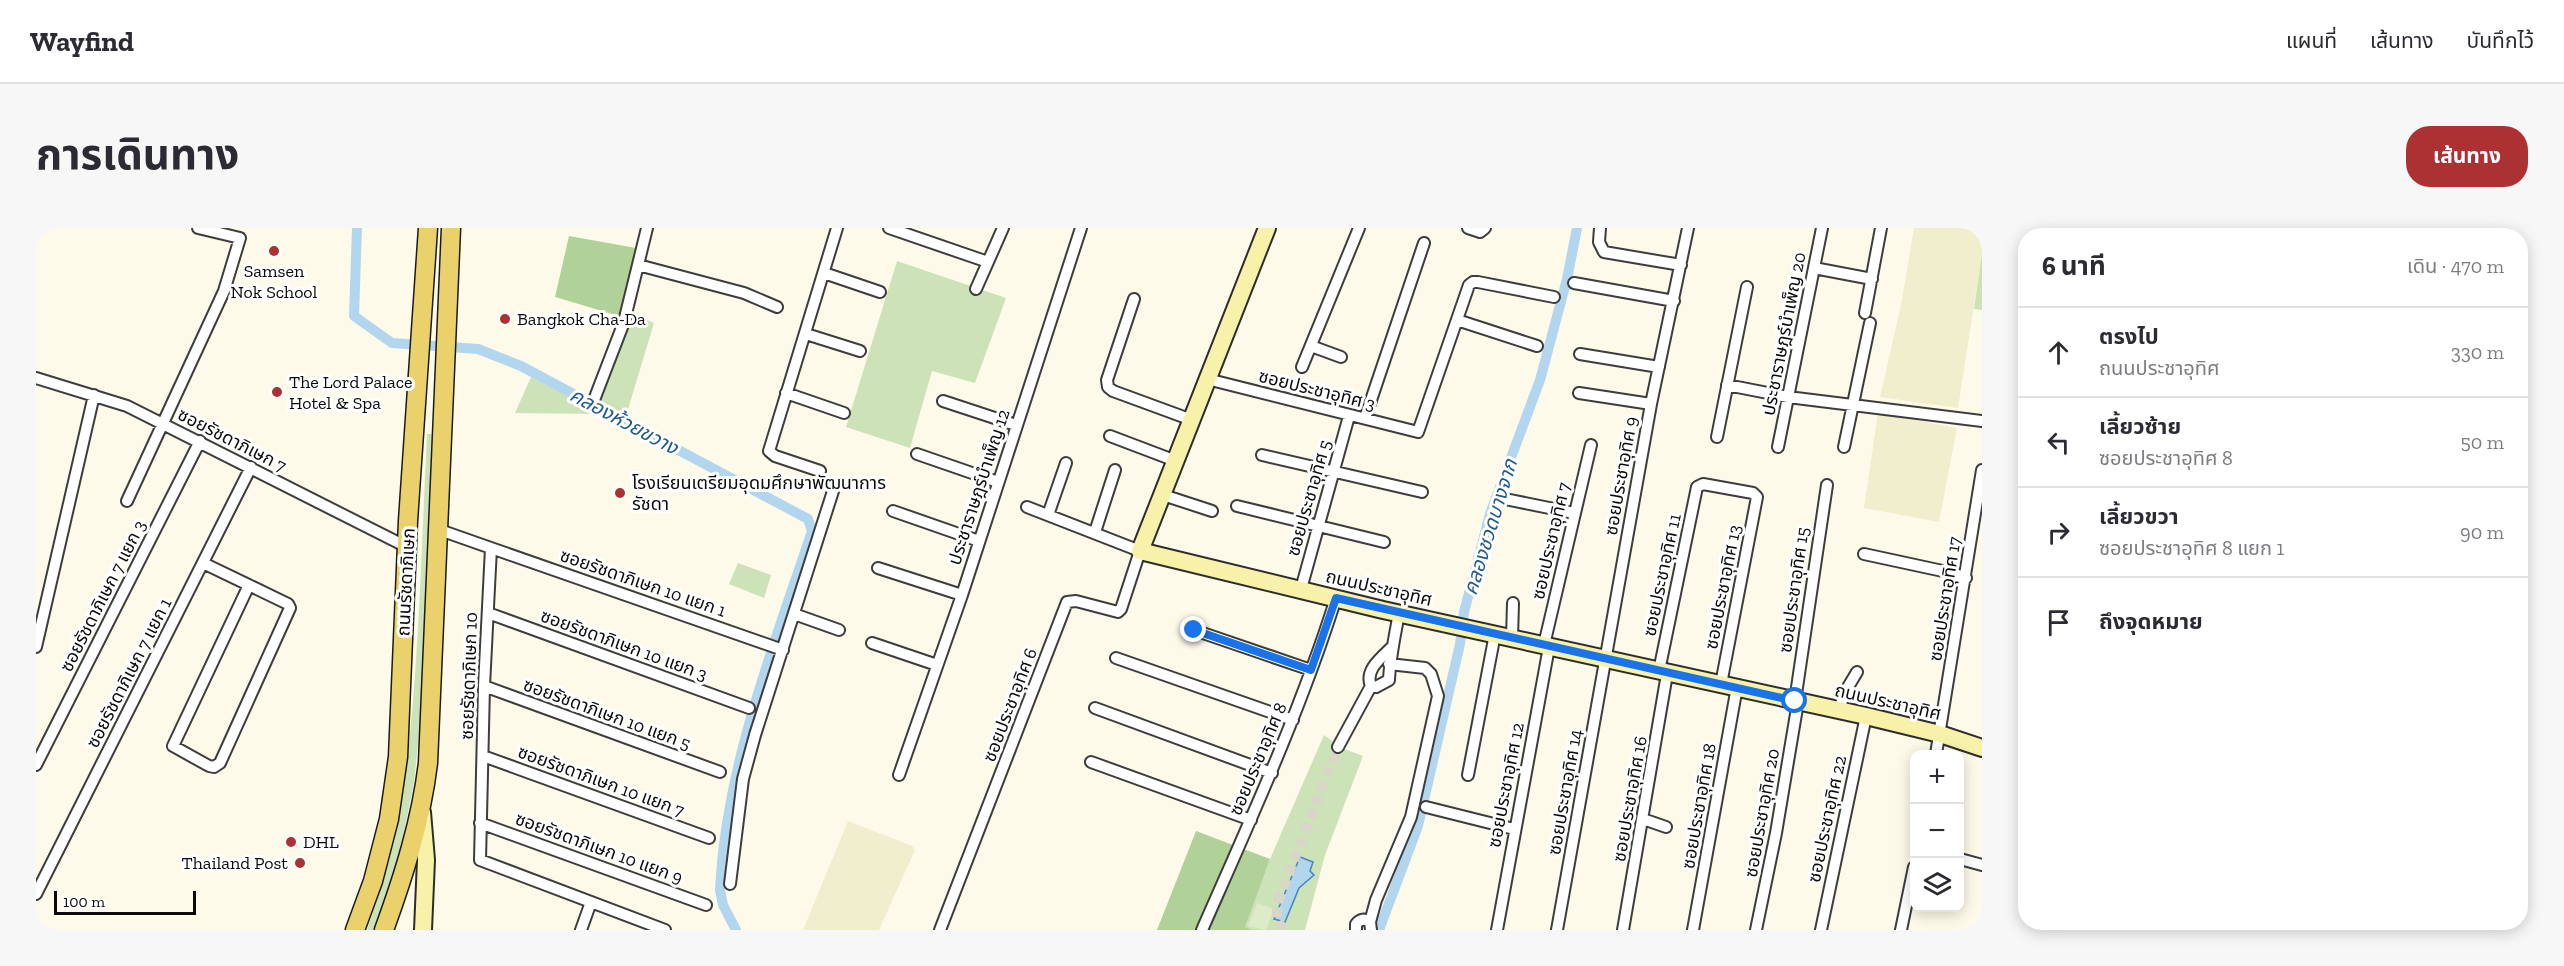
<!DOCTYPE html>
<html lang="th">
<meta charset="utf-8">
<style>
body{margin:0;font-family:"Zilla Slab","Noto Sans Thai",serif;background:#f7f7f7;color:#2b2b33}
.controls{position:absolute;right:18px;bottom:18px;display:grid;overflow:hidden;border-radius:12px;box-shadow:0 3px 15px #0003}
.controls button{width:54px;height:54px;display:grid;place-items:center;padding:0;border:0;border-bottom:2px solid #e1e1e2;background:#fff;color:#2b2b33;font:30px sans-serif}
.scale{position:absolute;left:18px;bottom:15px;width:142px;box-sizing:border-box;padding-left:6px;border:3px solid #0a0a0a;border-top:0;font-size:16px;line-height:21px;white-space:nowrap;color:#0a0a0a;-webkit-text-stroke:4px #fff;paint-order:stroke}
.stop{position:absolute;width:18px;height:18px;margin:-14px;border:4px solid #1a73e8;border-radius:50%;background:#fff}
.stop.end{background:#1a73e8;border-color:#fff;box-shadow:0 2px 6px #0008}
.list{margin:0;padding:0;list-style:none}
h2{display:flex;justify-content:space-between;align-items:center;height:78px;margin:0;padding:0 24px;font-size:26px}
h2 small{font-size:20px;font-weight:400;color:#7c7c81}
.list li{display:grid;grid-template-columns:39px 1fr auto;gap:18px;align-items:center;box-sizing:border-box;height:90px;padding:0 24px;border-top:2px solid #e1e1e2}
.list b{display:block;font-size:22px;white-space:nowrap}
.list p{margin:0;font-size:20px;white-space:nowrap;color:#7c7c81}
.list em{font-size:20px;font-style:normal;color:#7c7c81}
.icon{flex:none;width:33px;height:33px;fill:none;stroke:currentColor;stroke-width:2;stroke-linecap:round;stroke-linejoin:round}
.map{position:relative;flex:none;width:1946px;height:702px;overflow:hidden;border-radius:24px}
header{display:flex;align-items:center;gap:36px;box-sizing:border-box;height:84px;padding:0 30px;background:#fff;border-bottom:2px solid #e1e1e2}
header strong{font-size:28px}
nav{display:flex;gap:33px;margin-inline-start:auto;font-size:21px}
.intro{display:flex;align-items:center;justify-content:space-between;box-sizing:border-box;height:144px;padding:0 36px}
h1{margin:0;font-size:42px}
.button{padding:15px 27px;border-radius:24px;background:#ab3132;color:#fff;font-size:21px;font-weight:700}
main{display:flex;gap:36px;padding:0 36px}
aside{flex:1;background:#fff;border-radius:24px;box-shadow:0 3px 15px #0003}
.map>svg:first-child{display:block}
.farmland{fill:#f0eecc}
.green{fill:#cce3b7}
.forest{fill:#b0d298}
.pitch{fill:#deebc8}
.water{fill:#b3d6ef;stroke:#4188bf;stroke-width:1.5}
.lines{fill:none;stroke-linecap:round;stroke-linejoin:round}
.canal{stroke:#b3d6ef;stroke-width:10}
.street-tunnel{stroke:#d9d6c8;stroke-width:10;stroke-dasharray:10 5;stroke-linecap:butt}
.street-casing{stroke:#3d3d3d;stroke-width:14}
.secondary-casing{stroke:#2c2c2c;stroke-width:20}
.primary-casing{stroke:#1b1b1b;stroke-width:21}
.street{stroke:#fff;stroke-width:10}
.secondary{stroke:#f7f1aa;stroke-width:16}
.primary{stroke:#ebd16b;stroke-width:18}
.route{stroke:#1a73e8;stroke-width:8}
.poi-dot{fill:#ab3132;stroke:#fff;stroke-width:2}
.labels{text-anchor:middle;stroke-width:6;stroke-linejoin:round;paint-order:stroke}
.poi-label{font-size:18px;fill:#0a0a0a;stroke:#fff;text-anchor:start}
.street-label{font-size:18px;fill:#0a0a0a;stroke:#fff}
.water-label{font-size:20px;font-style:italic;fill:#215a8e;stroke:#fff}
</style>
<header>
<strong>Wayfind</strong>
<nav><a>แผนที่</a><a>เส้นทาง</a><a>บันทึกไว้</a></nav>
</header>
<div class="intro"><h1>การเดินทาง</h1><a class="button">เส้นทาง</a></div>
<main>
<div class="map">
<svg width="1946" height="702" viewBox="0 0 1946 702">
<rect width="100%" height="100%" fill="#fdfae9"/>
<!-- farmland -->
<path class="farmland" d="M1878,0H1946V25L1922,180L1844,169L1865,77Z
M1842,185L1921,200L1903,294L1828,280Z
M812,593L876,618L879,622L843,702H767Z"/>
<!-- green -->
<path class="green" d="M1946,25V82L1938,81Z
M861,33L970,70L939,155L896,143L874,220L810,199Z
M597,86L618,95L590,188L560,173Z
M495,149L566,186L479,185Z
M391,206H398L387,466L378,555L362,633L339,702H331C346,658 361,613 367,566C383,447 385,326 391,206Z
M702,335L735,347L728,370L693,356Z
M1288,507L1306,520L1327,528L1289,627L1269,702H1216L1208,699L1234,631Z"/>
<!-- forest -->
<path class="forest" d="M533,8L600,20L583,88L519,69Z
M1160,603L1234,631L1209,699L1216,702H1121Z"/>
<!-- pitch -->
<path class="pitch" d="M1221,675L1238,681L1230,702L1212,698Z"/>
<!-- water -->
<path class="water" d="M1264,629L1277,634L1274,643L1278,647L1263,660L1249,694L1238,691Z"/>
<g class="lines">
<!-- canal -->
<path class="canal" d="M321,0L318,88L356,115L442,121L485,138L772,291L776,303C737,420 690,538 684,662L687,677L700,702
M1343,702L1382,598L1424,416L1428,384L1454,286L1504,152L1531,51L1541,0"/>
<!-- street-tunnel -->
<path class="street-tunnel" d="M1248,702L1241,692V676L1302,519"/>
<!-- street casing -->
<g class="street-casing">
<path id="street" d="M853,0L952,34
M1432,0L1444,4L1449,0
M1564,0L1563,14L1568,24L1645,37
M602,37L708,65L741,79
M1778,40L1836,51
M788,45L844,64
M1538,55L1638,73
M940,61L967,0
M1098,71L1071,152L1072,159L1077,163L1156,192
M1829,85L1845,0
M1421,92L1501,118
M770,106L824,123
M1275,118L1305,129
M1544,126L1623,139
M1266,139L1323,0
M0,150L91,178L371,319
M1171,151L1382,204L1433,57L1437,54H1442L1518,69
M1691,157L1752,169L1946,193
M750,165L808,185
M1543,165L1615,176
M558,172L588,94L611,0
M907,173L980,197
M1329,190L1388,15
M1074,208L1140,233
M1681,209L1711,59
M1742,219L1786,0
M1808,219L1834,95
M881,226L962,254
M1226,227L1386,264
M784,243L739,228L733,223L801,0
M1127,267L1176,283
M1469,271L1538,285
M91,273L188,63L204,10L162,0
M1201,278L1348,314
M857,283L943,313
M1012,287L1030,235
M401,301L455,320L448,458L444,632L629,702
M1059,304L1079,242
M455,320L747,422
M1828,326L1916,345L1930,350
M167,335L252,376L254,380L184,535L178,539L173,538L137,518L213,357
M842,340L926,367
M1265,361L1313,188
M452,385L713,480
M758,386L803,402
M1158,402L1275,442
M1476,410L1477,375
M836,415L901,437
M1508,417L1555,217
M0,419L58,167
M1356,419C1346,429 1328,442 1335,458L1340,459L1353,452C1354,429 1359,407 1363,385
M1080,430L1257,492
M1623,443L1661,259L1667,256L1717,265L1721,269L1685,456
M448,458L684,544
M1759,473L1791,257
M1059,480L1236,545
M1803,482L1809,464L1821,444
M1302,519L1335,458
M1900,526L1946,242
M447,528L673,610
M1055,534L1215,592
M0,537L164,213
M863,547L926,367L1045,0
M1432,547L1459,406
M1390,579L1478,601
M1607,591L1630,599
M444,595L670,677
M1924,631L1946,637
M694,656L707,551L719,507L797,263
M0,666L215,239
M545,702L555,674
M904,702L1031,374L1040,373L1082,384L1085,381L1104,323L991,279
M1166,702C1214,593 1264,484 1300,370
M1320,702V696C1324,691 1329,690 1334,694
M1335,702L1334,694L1340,672L1375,589L1402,468L1395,446L1389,440L1353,436
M1461,702L1513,419
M1521,702L1615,176L1652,0
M1587,702L1631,446
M1657,702L1701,459
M1720,702L1740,605L1762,474
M1785,702L1830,488
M1865,702L1878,639"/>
</g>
<!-- secondary casing -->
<g class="secondary-casing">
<path id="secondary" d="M1231,0L1104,323L1347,382L1830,488L1904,506L1946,520
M386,584L390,632L387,702"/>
</g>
<!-- primary casing -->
<g class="primary-casing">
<path id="primary" d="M319,702L337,653L353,591L362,529L372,293L392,0
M348,702C368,647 385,593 392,535L415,0"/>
</g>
<!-- street -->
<use href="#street" class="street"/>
<!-- secondary -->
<use href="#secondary" class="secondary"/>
<!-- primary -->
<use href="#primary" class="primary"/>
</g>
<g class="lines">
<!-- route -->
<path class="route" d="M1158,402L1275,442L1300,370L1759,473"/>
</g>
<!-- markers -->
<g class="poi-dot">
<circle cx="238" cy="23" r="6"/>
<circle cx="469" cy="91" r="6"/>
<circle cx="241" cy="164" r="6"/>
<circle cx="584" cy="265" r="6"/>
<circle cx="255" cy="614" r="6"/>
<circle cx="264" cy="635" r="6"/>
</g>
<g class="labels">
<!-- poi labels -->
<g class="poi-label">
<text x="238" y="49" text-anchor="middle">Samsen<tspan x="238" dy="21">Nok School</tspan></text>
<text x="481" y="97">Bangkok Cha-Da</text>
<text x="253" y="160">The Lord Palace<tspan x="253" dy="21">Hotel &amp; Spa</tspan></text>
<text x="596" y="261">โรงเรียนเตรียมอุดมศึกษาพัฒนาการ<tspan x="596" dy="21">รัชดา</tspan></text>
<text x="267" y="620">DHL</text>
<text x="252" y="641" text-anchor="end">Thailand Post</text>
</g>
<!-- street labels -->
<g class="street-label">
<text transform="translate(1748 106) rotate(-79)" y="6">ประชาราษฎร์บำเพ็ญ 20</text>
<text transform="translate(1281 162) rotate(14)" y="6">ซอยประชาอุทิศ 3</text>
<text transform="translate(196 212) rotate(27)" y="6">ซอยรัชดาภิเษก 7</text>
<text transform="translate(1585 248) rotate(-80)" y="6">ซอยประชาอุทิศ 9</text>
<text transform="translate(943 259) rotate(-72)" y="6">ประชาราษฎร์บำเพ็ญ 12</text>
<text transform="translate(1273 270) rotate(-74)" y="6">ซอยประชาอุทิศ 5</text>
<text transform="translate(1515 313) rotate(-77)" y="6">ซอยประชาอุทิศ 7</text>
<text transform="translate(1626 347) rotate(-78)" y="6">ซอยประชาอุทิศ 11</text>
<text transform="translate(370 354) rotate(-87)" y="6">ถนนรัชดาภิเษก</text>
<text transform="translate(607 355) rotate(19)" y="6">ซอยรัชดาภิเษก 10 แยก 1</text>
<text transform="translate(1687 359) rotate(-79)" y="6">ซอยประชาอุทิศ 13</text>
<text transform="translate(1343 360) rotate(13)" y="6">ถนนประชาอุทิศ</text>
<text transform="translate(1758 362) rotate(-82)" y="6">ซอยประชาอุทิศ 15</text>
<text transform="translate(67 368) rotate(-63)" y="6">ซอยรัชดาภิเษก 7 แยก 3</text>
<text transform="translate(1909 371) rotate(-81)" y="6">ซอยประชาอุทิศ 17</text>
<text transform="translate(588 417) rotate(20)" y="6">ซอยรัชดาภิเษก 10 แยก 3</text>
<text transform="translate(93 445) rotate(-63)" y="6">ซอยรัชดาภิเษก 7 แยก 1</text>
<text transform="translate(433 448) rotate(-88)" y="6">ซอยรัชดาภิเษก 10</text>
<text transform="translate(1852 474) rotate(13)" y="6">ถนนประชาอุทิศ</text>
<text transform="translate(974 477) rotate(-69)" y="6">ซอยประชาอุทิศ 6</text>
<text transform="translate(571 486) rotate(20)" y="6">ซอยรัชดาภิเษก 10 แยก 5</text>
<text transform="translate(1222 531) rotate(-67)" y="6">ซอยประชาอุทิศ 8</text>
<text transform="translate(565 553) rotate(20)" y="6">ซอยรัชดาภิเษก 10 แยก 7</text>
<text transform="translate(1470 557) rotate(-79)" y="6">ซอยประชาอุทิศ 12</text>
<text transform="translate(1529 564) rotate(-80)" y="6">ซอยประชาอุทิศ 14</text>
<text transform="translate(1594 571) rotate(-80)" y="6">ซอยประชาอุทิศ 16</text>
<text transform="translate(1663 578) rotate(-80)" y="6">ซอยประชาอุทิศ 18</text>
<text transform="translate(1726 585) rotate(-80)" y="6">ซอยประชาอุทิศ 20</text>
<text transform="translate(1791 591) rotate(-78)" y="6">ซอยประชาอุทิศ 22</text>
<text transform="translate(563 620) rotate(20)" y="6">ซอยรัชดาภิเษก 10 แยก 9</text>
</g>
<!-- water labels -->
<g class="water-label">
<text transform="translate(588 193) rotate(28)" y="7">คลองห้วยขวาง</text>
<text transform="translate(1454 299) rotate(-73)" y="7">คลองชวดบางจาก</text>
</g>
</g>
</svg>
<div class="controls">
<button>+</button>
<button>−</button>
<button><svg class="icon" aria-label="layers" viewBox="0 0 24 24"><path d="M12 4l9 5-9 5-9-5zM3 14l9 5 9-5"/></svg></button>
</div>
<div class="scale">100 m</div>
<div class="stop" style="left:1759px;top:473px"></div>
<div class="stop end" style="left:1158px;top:402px"></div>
</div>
<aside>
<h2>6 นาที<small>เดิน · 470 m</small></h2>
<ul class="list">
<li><svg class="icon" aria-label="ahead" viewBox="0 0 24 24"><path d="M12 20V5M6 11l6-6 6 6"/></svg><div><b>ตรงไป</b><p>ถนนประชาอุทิศ</p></div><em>330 m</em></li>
<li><svg class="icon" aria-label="left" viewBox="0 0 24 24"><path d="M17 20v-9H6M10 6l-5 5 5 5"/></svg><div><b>เลี้ยวซ้าย</b><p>ซอยประชาอุทิศ 8</p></div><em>50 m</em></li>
<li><svg class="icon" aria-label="right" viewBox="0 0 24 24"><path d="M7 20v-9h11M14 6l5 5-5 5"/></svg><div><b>เลี้ยวขวา</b><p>ซอยประชาอุทิศ 8 แยก 1</p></div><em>90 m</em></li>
<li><svg class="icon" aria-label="arrive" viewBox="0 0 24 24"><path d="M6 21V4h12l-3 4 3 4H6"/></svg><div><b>ถึงจุดหมาย</b></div></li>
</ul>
</aside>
</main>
